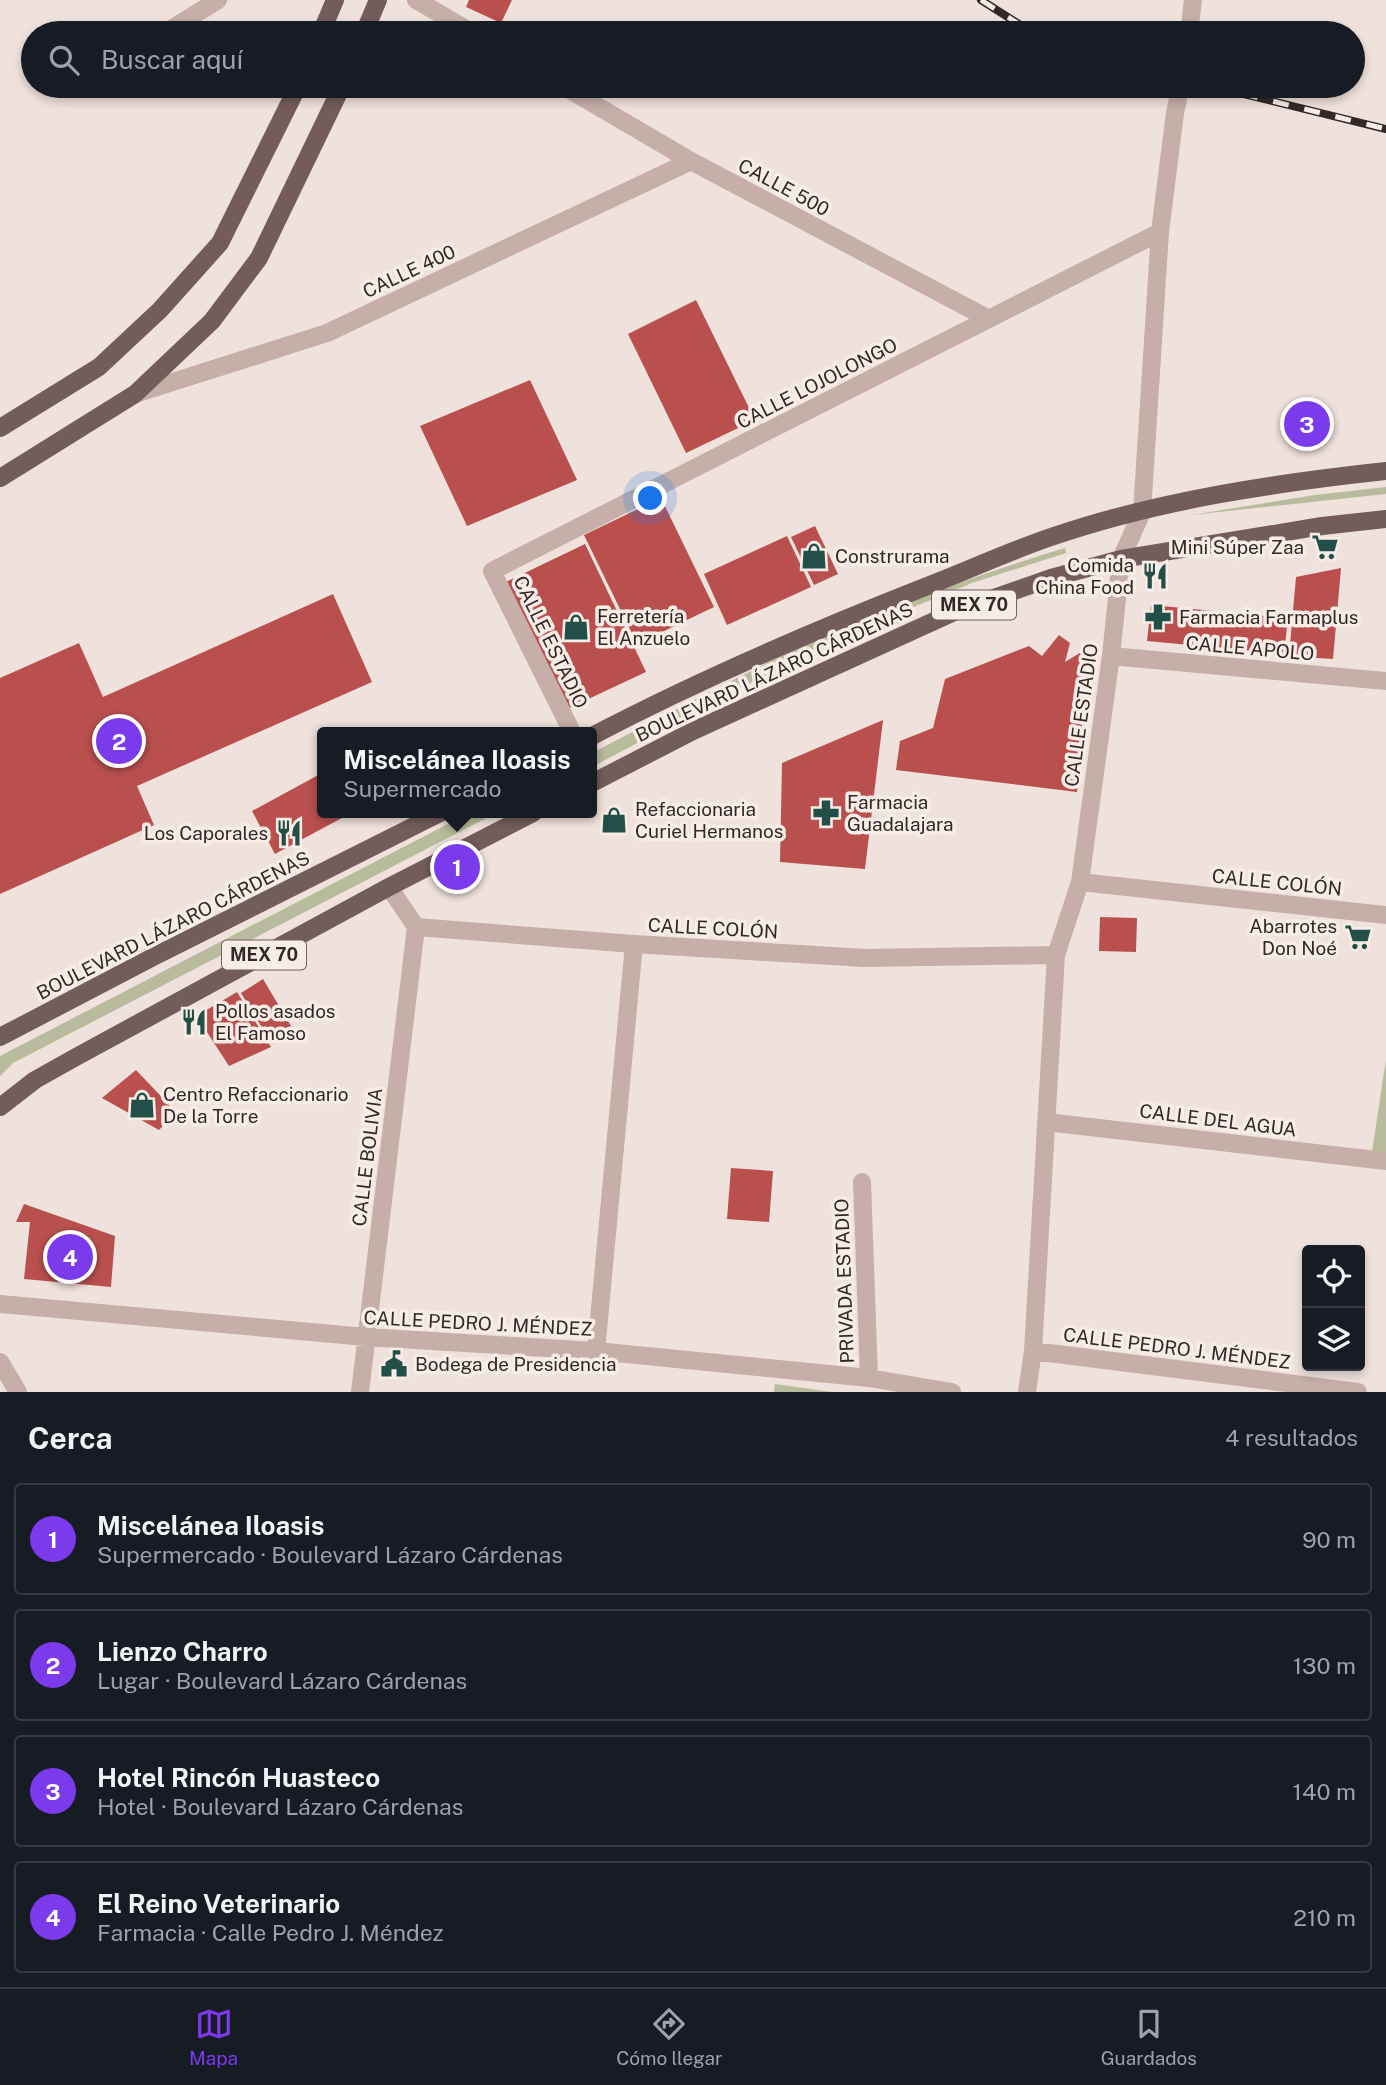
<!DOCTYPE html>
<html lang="es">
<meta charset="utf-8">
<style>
body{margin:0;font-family:"Public Sans",sans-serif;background:#20242c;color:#f1f3f6}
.controls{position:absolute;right:21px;bottom:21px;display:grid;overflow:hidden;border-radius:7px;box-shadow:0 4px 10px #0003}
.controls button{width:63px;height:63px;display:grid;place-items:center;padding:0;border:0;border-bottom:2px solid #363941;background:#171b24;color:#f1f3f6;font:35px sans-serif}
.you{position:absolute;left:651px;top:499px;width:24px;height:24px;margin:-18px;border:5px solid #fff;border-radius:50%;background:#1a73e8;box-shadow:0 0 0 10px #1a73e833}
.badge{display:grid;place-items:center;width:46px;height:46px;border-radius:50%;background:#7c3aed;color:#fff;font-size:23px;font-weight:700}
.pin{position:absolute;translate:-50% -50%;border:4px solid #fff;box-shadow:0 2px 7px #0006}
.popup{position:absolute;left:317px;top:727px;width:280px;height:91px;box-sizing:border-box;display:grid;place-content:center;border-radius:7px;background:#171b24;filter:drop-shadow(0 2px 5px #0005);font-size:23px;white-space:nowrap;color:#9ea1a6}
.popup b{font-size:26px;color:#f1f3f6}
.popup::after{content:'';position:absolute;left:50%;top:100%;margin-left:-14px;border:14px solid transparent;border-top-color:#171b24}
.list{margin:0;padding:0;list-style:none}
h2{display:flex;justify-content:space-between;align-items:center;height:91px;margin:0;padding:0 28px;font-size:30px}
h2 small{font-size:23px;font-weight:400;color:#9ea1a6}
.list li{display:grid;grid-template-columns:46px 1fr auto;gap:21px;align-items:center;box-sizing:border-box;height:112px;margin:0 14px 14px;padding:0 14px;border:2px solid #363941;border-radius:7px}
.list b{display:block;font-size:26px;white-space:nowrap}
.list p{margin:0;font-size:23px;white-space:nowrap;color:#9ea1a6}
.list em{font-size:23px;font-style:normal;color:#9ea1a6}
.icon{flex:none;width:38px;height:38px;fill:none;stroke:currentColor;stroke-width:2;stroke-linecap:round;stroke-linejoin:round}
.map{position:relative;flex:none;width:1386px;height:1392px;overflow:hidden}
.search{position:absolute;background:#171b24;box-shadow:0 4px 10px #0003;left:21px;right:21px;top:21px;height:77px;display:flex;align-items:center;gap:18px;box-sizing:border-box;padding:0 24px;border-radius:38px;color:#9ea1a6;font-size:26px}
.sheet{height:595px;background:#171b24}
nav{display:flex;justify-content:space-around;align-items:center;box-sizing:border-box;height:98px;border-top:2px solid #363941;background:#171b24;font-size:19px;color:#9ea1a6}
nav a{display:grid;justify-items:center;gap:4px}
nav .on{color:#7c3aed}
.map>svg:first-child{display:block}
.green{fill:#b8bc9c}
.building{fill:#b9504e}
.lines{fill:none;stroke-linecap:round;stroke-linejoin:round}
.minor{stroke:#c5afa8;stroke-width:18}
.major{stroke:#735d5a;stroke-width:18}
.rail-casing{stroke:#332827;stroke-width:8}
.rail{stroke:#f7ece6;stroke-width:5;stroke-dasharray:16;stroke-linecap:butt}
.labels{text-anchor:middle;stroke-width:7;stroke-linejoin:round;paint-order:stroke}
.shield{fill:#f7ece6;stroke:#6e6360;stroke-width:2}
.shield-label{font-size:18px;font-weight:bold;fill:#332827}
.street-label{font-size:19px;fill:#332827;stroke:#f7ece6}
.poi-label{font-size:19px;fill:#332827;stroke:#f7ece6;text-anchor:start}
</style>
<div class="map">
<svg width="1386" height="1392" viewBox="0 0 1386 1392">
<rect width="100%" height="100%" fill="#efe1db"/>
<!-- green -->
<path class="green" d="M1386,487V494L1191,515L1315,495Z
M1065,548L1066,553L972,583L826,643L592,767V753C650,723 708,692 767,663C863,617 963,579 1065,548Z
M469,813H496L13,1063L0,1076V1056Z
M1386,1059V1154L1372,1152Z
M775,1384L832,1392H774Z"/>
<!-- building -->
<path class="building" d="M469,0H512L501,23L466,7Z
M696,300L755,420L686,453L628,334Z
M530,380L577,480L467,526L420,426Z
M661,498L714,607L637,644L584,535Z
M815,526L838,574L814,585L791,537Z
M787,536L811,587L727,625L704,574Z
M585,544L646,672L567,709L506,582Z
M1341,568L1333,659L1289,656L1296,577Z
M333,594L372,682L137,786L154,825L0,894V678L79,643L103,697Z
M1151,605L1288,618L1284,654L1147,641Z
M1059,635L1070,643L1065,662L1088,648L1077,792L896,770L900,741L933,728L945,679L1029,646L1042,656Z
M883,720L865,869L780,862L782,763Z
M322,773V813H351L275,854L252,811Z
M1100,917L1137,918L1136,952L1099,951Z
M263,979L294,1031L272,1044L241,993Z
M237,992L271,1047L229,1066L203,1026V1012Z
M136,1070L176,1112L159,1130L102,1098Z
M731,1168L773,1171L769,1222L727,1219Z
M24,1204L115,1236L111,1287L24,1279L30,1222H16Z"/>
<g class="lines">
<!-- minor -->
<path class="minor" d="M416,0L473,33
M165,33L218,0
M1189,33L1193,0
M563,86L691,161L989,319
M135,394L327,333L691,161
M1111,656L1386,681
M572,732L492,571L1160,232
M1080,882L1386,915
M389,887L416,927
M416,927L634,944L865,958L1056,955
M1046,1122L1386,1161
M862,1182L869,1378
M0,1304L366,1337L596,1351L869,1378L952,1392
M596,1351L634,944
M1033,1351L1358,1392
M0,1362L18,1392
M360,1392L416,927
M1027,1392L1033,1351L1056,955L1080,882L1111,656L1121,559L1142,512L1160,232L1175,113L1181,86"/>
<!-- major -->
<path class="major" d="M321,33L335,0
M364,33L378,0
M0,428L99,367L160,310L220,243L298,86
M0,478L135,394L212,321L259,258L342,86
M592,736C701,679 815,630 930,585C971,569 1012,550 1054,536C1160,500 1275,483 1386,471
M592,783L693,731L954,612L1051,578L1121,559L1322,526L1386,519
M0,1037L155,956L440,813
M0,1107L35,1080L76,1057L389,887L533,813"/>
<!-- rail casing -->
<g class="rail-casing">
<path id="rail" d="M981,0L1033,33
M1211,86L1386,129"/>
</g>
<!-- rail -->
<use href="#rail" class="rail"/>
</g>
<!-- icons -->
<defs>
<g id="supermarket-bare" transform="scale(2.1)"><path d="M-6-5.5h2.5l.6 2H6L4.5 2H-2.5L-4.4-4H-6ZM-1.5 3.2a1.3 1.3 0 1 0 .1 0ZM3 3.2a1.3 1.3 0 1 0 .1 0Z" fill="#225048" stroke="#f7ece6" stroke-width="2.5" paint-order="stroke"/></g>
<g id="shop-bare" transform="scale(2.1)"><path d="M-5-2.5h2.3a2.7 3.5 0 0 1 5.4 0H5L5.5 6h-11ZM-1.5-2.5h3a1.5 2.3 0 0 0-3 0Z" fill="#225048" stroke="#f7ece6" stroke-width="2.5" paint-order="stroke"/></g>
<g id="restaurant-bare" transform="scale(2.1)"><path d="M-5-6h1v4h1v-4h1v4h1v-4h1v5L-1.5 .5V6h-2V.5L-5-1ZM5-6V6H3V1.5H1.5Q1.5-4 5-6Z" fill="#225048" stroke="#f7ece6" stroke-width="2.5" paint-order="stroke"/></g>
<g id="pharmacy-bare" transform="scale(2.1)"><path d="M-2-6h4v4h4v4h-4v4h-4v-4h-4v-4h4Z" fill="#225048" stroke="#f7ece6" stroke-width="2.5" paint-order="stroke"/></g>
<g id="civic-bare" transform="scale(2.1)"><path d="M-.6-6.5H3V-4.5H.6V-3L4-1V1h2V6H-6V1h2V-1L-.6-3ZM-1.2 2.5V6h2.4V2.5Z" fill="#225048" stroke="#f7ece6" stroke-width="2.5" paint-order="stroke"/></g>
</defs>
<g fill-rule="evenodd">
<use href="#supermarket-bare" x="1325" y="547"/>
<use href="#shop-bare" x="814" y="556"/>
<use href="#restaurant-bare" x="1155" y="576"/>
<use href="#pharmacy-bare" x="1158" y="617"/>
<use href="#shop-bare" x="576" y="627"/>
<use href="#pharmacy-bare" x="826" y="813"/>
<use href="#shop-bare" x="614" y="820"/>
<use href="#restaurant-bare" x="289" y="833"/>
<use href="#supermarket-bare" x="1358" y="937"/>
<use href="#restaurant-bare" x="194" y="1022"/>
<use href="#shop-bare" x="142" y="1105"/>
<use href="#civic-bare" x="394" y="1364"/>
</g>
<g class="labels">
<!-- shield labels -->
<g class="shield">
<rect x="932" y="590.5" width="84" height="29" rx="5"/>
<rect x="222" y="940.5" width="84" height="29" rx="5"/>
</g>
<g class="shield-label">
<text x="974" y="611">MEX 70</text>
<text x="264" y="961">MEX 70</text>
</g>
<!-- street labels -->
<g class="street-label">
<text transform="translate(784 187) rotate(28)" y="7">CALLE 500</text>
<text transform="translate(409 271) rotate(-25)" y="7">CALLE 400</text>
<text transform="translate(817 383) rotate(-27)" y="7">CALLE LOJOLONGO</text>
<text transform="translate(551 642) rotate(64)" y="7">CALLE ESTADIO</text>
<text transform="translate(1250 648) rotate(5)" y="7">CALLE APOLO</text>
<text transform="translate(774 672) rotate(-25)" y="7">BOULEVARD LÁZARO CÁRDENAS</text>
<text transform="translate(1081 715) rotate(-82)" y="7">CALLE ESTADIO</text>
<text transform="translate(1277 882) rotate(6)" y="7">CALLE COLÓN</text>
<text transform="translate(173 925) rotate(-27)" y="7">BOULEVARD LÁZARO CÁRDENAS</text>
<text transform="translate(713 928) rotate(3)" y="7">CALLE COLÓN</text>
<text transform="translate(1218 1120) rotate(7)" y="7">CALLE DEL AGUA</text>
<text transform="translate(367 1157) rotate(-83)" y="7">CALLE BOLIVIA</text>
<text transform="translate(844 1281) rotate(-92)" y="7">PRIVADA ESTADIO</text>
<text transform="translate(478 1323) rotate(3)" y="7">CALLE PEDRO J. MÉNDEZ</text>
<text transform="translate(1177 1348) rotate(7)" y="7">CALLE PEDRO J. MÉNDEZ</text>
</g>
<!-- poi labels -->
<g class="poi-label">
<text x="1304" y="554" text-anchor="end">Mini Súper Zaa</text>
<text x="835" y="563">Construrama</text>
<text x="1134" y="572" text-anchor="end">Comida<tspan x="1134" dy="22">China Food</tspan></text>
<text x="597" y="623">Ferretería<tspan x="597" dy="22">El Anzuelo</tspan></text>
<text x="1179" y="624">Farmacia Farmaplus</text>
<text x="847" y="809">Farmacia<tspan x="847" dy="22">Guadalajara</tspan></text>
<text x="635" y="816">Refaccionaria<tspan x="635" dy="22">Curiel Hermanos</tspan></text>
<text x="268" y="840" text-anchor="end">Los Caporales</text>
<text x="1337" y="933" text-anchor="end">Abarrotes<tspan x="1337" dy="22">Don Noé</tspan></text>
<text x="215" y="1018">Pollos asados<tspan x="215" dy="22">El Famoso</tspan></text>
<text x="163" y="1101">Centro Refaccionario<tspan x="163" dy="22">De la Torre</tspan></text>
<text x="415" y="1371">Bodega de Presidencia</text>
</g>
</g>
</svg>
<div class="controls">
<button><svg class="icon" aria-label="locate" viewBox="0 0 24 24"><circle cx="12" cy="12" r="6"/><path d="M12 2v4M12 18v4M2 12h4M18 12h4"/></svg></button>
<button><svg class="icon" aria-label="layers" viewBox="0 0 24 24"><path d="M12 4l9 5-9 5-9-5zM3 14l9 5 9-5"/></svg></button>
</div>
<div class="you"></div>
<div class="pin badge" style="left:457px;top:867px">1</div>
<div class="popup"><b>Miscelánea Iloasis</b>Supermercado</div>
<div class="pin badge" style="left:119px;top:741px">2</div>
<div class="pin badge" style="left:1307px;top:424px">3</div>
<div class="pin badge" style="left:70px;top:1257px">4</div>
<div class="search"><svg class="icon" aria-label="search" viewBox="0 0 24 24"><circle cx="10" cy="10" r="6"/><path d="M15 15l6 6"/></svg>Buscar aquí</div>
</div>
<section class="sheet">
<h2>Cerca<small>4 resultados</small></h2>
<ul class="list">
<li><span class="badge">1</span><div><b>Miscelánea Iloasis</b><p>Supermercado · Boulevard Lázaro Cárdenas</p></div><em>90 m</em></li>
<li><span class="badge">2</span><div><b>Lienzo Charro</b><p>Lugar · Boulevard Lázaro Cárdenas</p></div><em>130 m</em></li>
<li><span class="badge">3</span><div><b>Hotel Rincón Huasteco</b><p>Hotel · Boulevard Lázaro Cárdenas</p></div><em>140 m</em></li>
<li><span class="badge">4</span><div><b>El Reino Veterinario</b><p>Farmacia · Calle Pedro J. Méndez</p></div><em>210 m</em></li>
</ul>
</section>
<nav>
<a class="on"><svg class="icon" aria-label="map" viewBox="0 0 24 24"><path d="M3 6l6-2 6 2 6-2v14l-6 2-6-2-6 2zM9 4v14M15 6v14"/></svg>Mapa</a>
<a><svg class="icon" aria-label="directions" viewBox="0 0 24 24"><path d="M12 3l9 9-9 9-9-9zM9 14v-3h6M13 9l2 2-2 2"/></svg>Cómo llegar</a>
<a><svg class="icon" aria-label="saved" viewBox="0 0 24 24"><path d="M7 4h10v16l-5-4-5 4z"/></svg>Guardados</a>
</nav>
